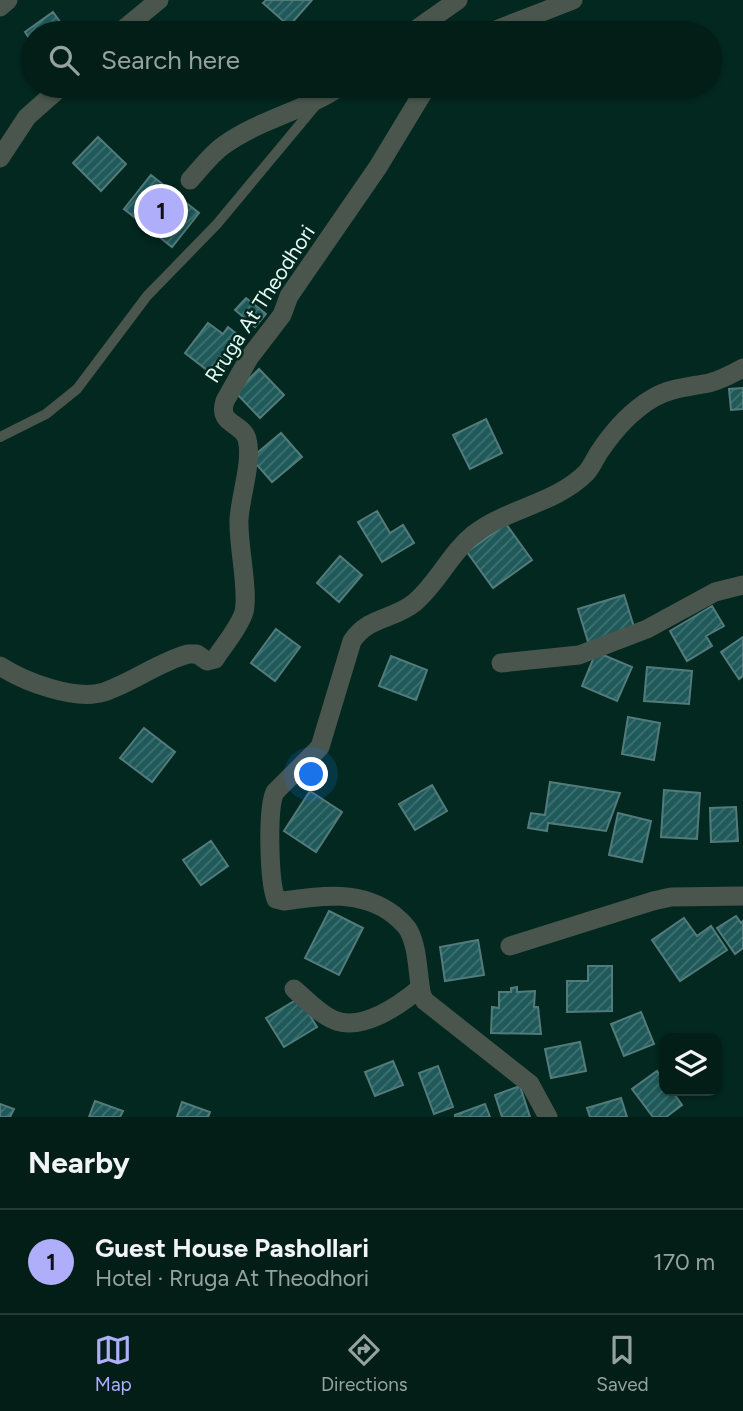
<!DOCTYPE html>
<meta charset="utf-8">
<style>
body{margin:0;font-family:Figtree,sans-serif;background:#102b24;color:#f1f3f6}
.controls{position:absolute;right:21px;bottom:21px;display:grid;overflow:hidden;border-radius:14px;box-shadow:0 2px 5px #0004}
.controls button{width:63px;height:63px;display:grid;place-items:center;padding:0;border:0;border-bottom:2px solid #233c36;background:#021e17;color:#f1f3f6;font:35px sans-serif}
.you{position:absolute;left:312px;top:775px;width:24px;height:24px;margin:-18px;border:5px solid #fff;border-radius:50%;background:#1a73e8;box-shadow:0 0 0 10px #1a73e833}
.badge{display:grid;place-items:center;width:46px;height:46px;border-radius:50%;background:#afaefa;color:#111;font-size:23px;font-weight:700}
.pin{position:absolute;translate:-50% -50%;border:4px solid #fff;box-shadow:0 2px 7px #0006}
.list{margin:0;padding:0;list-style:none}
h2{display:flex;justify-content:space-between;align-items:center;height:91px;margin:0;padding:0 28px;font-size:30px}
h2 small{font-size:23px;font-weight:400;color:#96a2a1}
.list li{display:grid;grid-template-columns:46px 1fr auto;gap:21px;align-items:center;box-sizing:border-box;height:105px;padding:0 28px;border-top:2px solid #233c36}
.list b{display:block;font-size:26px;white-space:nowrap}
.list p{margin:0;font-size:23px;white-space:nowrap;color:#96a2a1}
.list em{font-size:23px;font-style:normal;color:#96a2a1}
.icon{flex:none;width:38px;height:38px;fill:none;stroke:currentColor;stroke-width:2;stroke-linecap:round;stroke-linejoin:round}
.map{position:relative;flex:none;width:743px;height:1117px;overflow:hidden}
.search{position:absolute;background:#021e17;box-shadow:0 2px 5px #0004;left:21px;right:21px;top:21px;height:77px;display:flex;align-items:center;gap:18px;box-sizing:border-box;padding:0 24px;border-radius:38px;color:#96a2a1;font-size:26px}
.sheet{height:196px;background:#021e17}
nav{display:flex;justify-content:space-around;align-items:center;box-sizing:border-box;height:98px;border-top:2px solid #233c36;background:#021e17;font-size:19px;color:#96a2a1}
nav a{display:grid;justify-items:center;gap:4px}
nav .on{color:#afaefa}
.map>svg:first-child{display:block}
.building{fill:url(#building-hatch);stroke:#537b7b;stroke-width:2}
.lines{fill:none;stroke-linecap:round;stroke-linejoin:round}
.lane{stroke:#4a564d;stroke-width:10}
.street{stroke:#4a564d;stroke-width:19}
.labels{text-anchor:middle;stroke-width:5;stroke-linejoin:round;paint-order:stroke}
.street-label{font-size:21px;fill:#e6f9f3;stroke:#02281f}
</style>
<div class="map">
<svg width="743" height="1117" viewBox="0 0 743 1117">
<defs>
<pattern id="building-hatch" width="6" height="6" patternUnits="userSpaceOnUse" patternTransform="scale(1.75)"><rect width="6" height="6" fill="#1f595a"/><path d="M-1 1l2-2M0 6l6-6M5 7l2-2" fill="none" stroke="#407272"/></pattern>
</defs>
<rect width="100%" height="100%" fill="#02281f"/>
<!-- building -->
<path class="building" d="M266,0H312L289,26L263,3Z
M53,12L68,33H33V44L25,32Z
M98,137L126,164L101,191L73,163Z
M151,175L199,213L172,247L124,209Z
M246,298L266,314L255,327L235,310Z
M208,323L223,334L228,327L245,341L216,377L185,353Z
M259,369L284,395L260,418L235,392Z
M743,388V409L731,410L729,389Z
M486,419L502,453L470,469L453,435Z
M281,433L302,457L272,482L251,458Z
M377,511L390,533L403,525L414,543L382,562L358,522Z
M506,524L532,560L493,588L467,552Z
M340,556L362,575L339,602L317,583Z
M624,595L635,630L589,645L578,609Z
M712,606L724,626L706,636L712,646L687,661L670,631Z
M276,629L300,647L275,681L251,663Z
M743,637V676L739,679L721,652Z
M596,652L632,667L617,701L582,686Z
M391,656L427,670L416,700L379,686Z
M647,667L692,671L689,704L644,701Z
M628,717L660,723L654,760L622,754Z
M144,728L175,752L152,782L120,758Z
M550,782L620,793L606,831L548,823L547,831L528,828L531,813L545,815Z
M432,785L447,811L415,830L399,804Z
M664,790L700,793L697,839L661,837Z
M310,791L342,812L316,852L284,831Z
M736,807L738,841L711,842L710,808Z
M618,813L651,821L642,862L609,855Z
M211,841L228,866L201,885L183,860Z
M329,911L363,928L339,975L305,958Z
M736,916L741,923L743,921V948L735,954L717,928Z
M684,918L697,936L711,926L727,950L680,981L652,940Z
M478,940L484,975L445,981L440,947Z
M588,966H612V1011L567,1012V981H588Z
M517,987V992L535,991L534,1007H538L541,1034L491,1033L492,1007L499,1008V992H511V988Z
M299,998L317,1027L284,1047L266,1018Z
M641,1012L654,1044L624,1056L611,1024Z
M580,1042L586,1071L551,1078L545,1049Z
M393,1061L403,1085L375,1096L365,1072Z
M438,1066L453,1107L434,1114L419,1073Z
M657,1071L664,1081V1091H672L682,1105L666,1117H653L632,1089Z
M520,1086L530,1117H502L495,1095Z
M621,1098L627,1117H590L587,1108Z
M95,1101L123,1111L120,1117H89Z
M182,1102L210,1112L208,1117H177Z
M0,1104L14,1109L10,1117H0Z
M485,1104L490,1117H455V1115Z"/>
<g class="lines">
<!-- lane -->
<path class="lane" d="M0,437L46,414L77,389L147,296L217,224L316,105"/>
<!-- street -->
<path class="street" d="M0,7L8,0
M119,33L159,0
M411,33L458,0
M488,33L573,0
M0,158L27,117L62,86
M190,180C201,168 211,154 224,145C260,119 305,111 341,86
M501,663L579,655L647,629L715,592L743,585
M0,666C25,682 75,701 104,692C133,682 159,662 188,654H197L207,661L215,659C224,645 239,628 244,612C249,590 238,546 239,520C240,497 253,461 247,439C242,422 217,425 225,401L249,358L282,315L289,296L378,167L427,86
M510,946L653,901L671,897L743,896
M294,989C306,999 319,1014 334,1020C362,1032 400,1005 420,988
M548,1117L530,1084L425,1001L422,996C417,975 419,951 409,931C406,925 400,920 394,915C362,890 322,895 284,901L276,899C269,881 267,809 275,792L320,747L352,641C369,616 393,620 414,603C438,583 450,553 474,534C508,508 555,504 586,473C592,467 595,458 600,451C614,430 631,411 653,398C670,388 689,387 709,383C721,380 732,374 743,368"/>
</g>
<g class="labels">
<!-- street labels -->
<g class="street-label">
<text transform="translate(260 304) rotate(-57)" y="7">Rruga At Theodhori</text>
</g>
</g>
</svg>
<div class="controls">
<button><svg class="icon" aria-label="layers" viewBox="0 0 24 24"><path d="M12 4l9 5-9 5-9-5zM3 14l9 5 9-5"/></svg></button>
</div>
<div class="you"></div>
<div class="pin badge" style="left:161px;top:211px">1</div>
<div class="search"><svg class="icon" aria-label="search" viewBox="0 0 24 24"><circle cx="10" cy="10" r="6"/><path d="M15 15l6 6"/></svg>Search here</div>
</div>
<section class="sheet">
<h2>Nearby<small></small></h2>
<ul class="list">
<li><span class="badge">1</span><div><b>Guest House Pashollari</b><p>Hotel · Rruga At Theodhori</p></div><em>170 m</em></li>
</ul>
</section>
<nav>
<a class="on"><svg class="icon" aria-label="map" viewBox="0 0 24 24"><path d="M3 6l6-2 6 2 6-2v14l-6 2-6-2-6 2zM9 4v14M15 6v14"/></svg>Map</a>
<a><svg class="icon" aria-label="directions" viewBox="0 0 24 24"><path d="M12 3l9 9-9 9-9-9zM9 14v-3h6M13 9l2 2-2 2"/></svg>Directions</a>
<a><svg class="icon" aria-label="saved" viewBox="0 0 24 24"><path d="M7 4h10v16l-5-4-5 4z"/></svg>Saved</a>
</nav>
